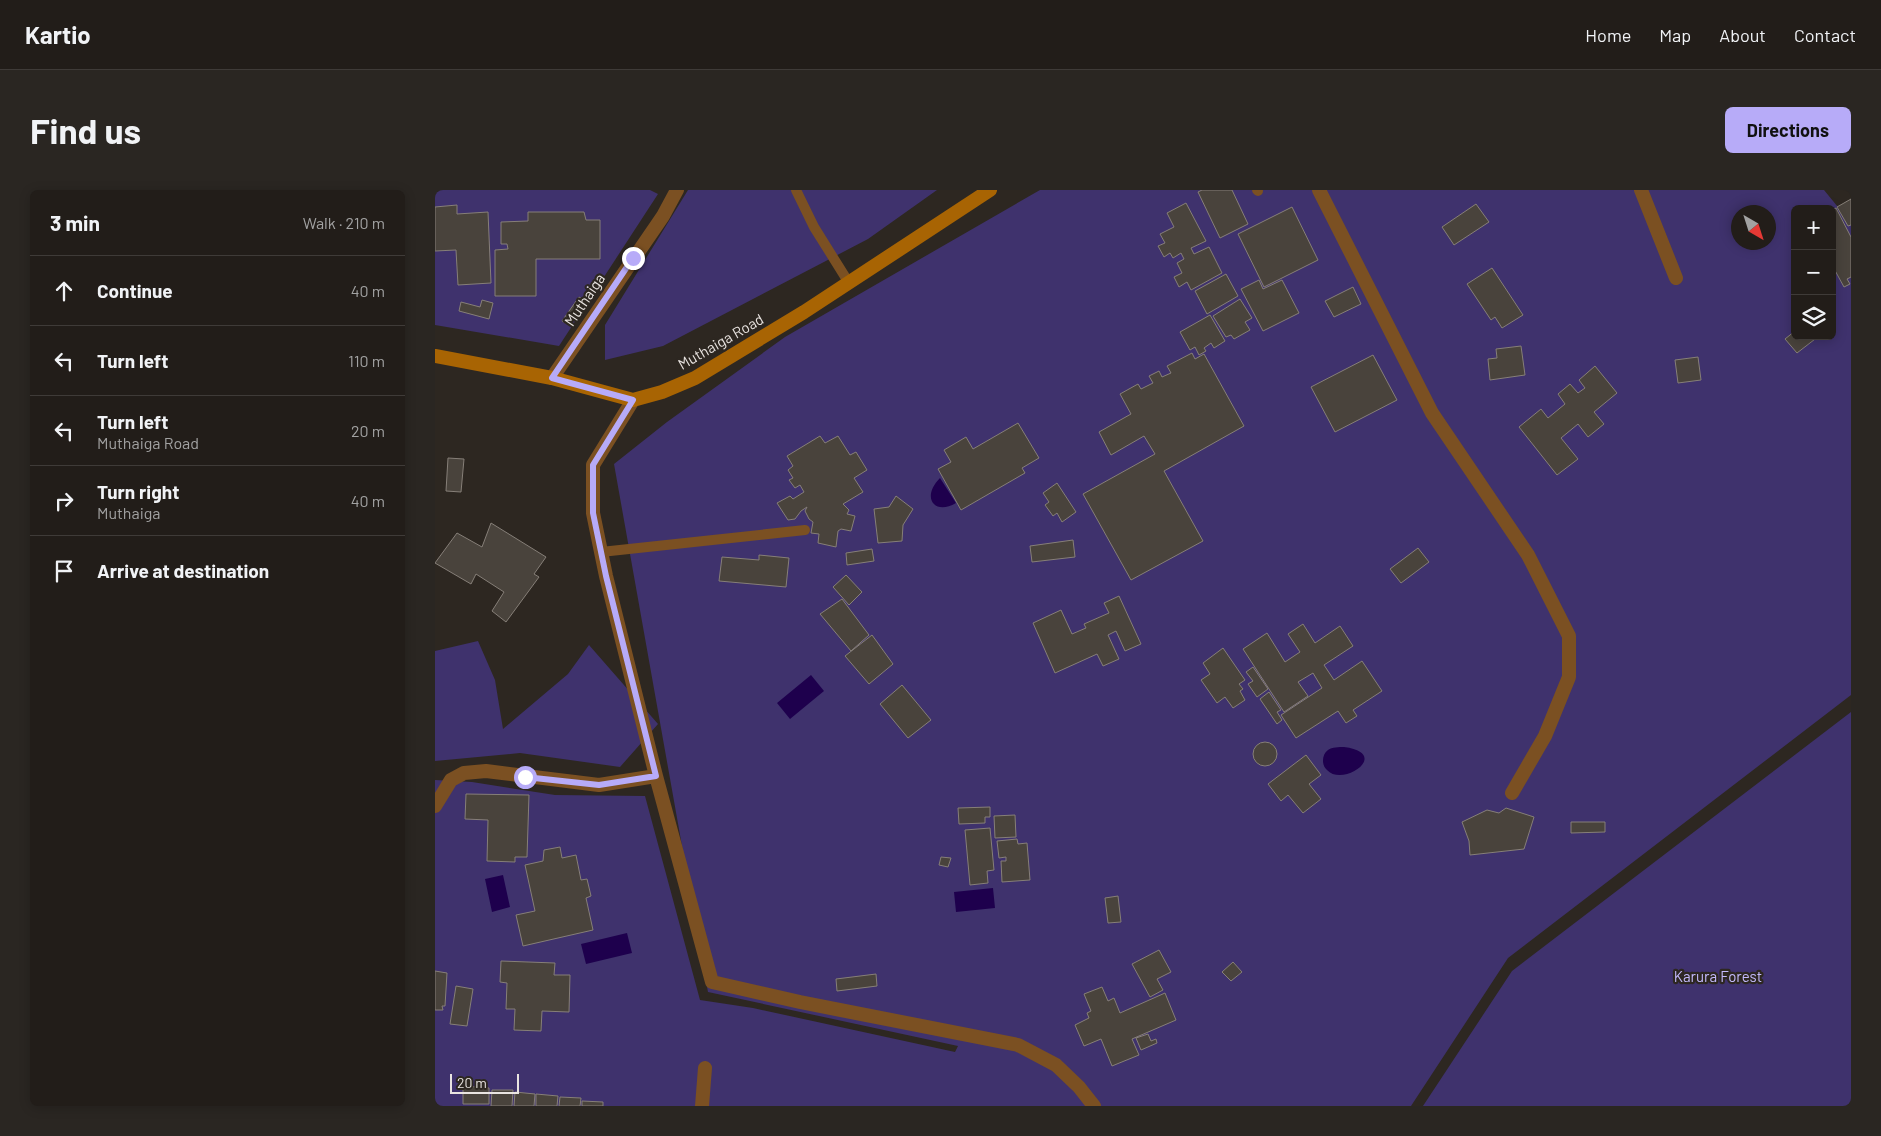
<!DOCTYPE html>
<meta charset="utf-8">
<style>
body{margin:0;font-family:Barlow,sans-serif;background:#2a2622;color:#f1f3f6}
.controls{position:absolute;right:15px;top:15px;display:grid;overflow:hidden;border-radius:8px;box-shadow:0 2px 12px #0003}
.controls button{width:45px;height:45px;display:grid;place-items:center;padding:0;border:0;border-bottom:1px solid #3f3b38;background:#221d19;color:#f1f3f6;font:25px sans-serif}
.compass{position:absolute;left:1296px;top:15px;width:45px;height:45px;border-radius:50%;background:#221d19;box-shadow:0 2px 12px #0003;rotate:141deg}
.scale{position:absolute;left:15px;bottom:12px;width:69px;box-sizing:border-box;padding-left:5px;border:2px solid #e9e4e1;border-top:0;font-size:14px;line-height:18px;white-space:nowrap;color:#e9e4e1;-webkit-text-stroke:4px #2d2721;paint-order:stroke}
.stop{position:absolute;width:15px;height:15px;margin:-11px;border:4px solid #b7abf8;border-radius:50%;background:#fff}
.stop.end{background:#b7abf8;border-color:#fff;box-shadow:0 1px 5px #0008}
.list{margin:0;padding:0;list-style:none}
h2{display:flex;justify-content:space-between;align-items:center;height:65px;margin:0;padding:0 20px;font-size:21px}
h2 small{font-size:16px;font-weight:400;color:#a2a2a2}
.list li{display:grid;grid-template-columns:32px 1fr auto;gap:15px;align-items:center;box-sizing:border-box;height:70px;padding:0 20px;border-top:1px solid #3f3b38}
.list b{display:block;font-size:19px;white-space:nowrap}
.list p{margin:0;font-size:16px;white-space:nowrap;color:#a2a2a2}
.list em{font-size:16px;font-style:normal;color:#a2a2a2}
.icon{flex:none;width:28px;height:28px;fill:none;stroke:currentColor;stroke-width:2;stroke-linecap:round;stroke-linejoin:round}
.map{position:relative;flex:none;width:1416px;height:916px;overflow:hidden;border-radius:8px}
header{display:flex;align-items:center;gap:30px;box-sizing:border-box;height:70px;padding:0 25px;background:#221d19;border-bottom:1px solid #3f3b38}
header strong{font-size:24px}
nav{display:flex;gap:28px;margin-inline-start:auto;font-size:18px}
.intro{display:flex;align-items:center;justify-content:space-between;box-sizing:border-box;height:120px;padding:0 30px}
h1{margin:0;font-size:35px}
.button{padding:12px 22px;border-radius:8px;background:#b7abf8;color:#111;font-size:18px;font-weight:700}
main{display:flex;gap:30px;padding:0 30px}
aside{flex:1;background:#221d19;border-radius:8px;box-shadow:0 2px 12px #0003}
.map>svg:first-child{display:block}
.green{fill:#3f326d;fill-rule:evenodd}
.water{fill:#1e004d}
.building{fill:#49433c;stroke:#867f78}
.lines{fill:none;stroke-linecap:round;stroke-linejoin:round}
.service{stroke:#7b5022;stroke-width:10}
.minor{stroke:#7b5022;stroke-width:14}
.secondary{stroke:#a86403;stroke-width:14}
.route{stroke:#b7abf8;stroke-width:6}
.labels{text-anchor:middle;stroke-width:4.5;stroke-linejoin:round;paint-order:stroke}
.street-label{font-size:15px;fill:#e9e4e1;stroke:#2d2721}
.park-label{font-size:15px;fill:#c4bafd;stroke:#2d2721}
</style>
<header>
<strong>Kartio</strong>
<nav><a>Home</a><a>Map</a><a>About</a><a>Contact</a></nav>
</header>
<div class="intro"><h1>Find us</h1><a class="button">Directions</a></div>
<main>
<aside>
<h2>3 min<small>Walk · 210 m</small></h2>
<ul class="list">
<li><svg class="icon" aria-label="ahead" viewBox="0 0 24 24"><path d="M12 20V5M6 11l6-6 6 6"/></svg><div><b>Continue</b></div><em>40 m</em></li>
<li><svg class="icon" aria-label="left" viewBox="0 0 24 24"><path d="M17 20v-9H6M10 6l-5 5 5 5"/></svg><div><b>Turn left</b></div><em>110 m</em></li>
<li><svg class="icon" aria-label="left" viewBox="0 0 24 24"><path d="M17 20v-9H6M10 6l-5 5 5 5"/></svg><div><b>Turn left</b><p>Muthaiga Road</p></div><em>20 m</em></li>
<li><svg class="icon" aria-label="right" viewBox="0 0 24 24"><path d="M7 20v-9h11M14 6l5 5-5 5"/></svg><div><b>Turn right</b><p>Muthaiga</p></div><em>40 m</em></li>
<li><svg class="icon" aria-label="arrive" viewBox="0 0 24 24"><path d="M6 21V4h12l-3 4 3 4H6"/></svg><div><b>Arrive at destination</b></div></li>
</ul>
</aside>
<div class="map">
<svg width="1416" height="916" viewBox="0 0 1416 916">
<rect width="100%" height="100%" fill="#2d2721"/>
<!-- green -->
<path class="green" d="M0,0H215L223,4L124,156L0,135Z
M253,0H502L433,49L228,156L170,170V135Z
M605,0H1389L1416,33V505L1073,768L976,916H0V590L37,592L120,605L210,606L265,810L318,818L520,862L523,856L273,802L179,274L232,232L350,147ZM1360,19H1397V146H1360ZM1304,22H1334V52H1304Z
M43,451L60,490L68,539L133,484L154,455L223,534L185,577L85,563L0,571V461Z
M1416,522V916H988L1077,781Z"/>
<!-- water -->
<path class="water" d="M505,288L521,313C499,326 486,307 505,288Z
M376,485L389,501L355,529L342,513Z
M909,557C957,563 908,598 892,580C886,575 887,564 893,560C897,557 904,557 909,557Z
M68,685L75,717L57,722L50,689Z
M558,698L560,718L521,722L519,702Z
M192,743L197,763L151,774L146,754Z"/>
<!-- building -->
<path class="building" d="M767,0H797L813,34L785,48L763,2Z
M1416,9V35L1413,36L1402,17Z
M751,13L771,51L756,58L759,64L774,57L787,83L756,100L752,92L744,97L739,87L747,83L742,73L749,69L746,63L738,68L735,63L729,67L723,56L730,53L725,44L739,37L732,23Z
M1041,14L1054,32L1019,55L1007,37Z
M22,15V24L53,22L56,93L23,95L21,60L0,61V17Z
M857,17L883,70L829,97L803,44Z
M1401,18L1416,47V87L1412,89L1415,94L1409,97L1397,75V20Z
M93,22H149L151,30H165V69H101V106H60V60L73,59L72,54H66V32L93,31Z
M1057,78L1088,125L1067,138L1060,127L1056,130L1032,94Z
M791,84L803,106L772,124L760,101Z
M824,90L828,99L847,90L864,123L828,141L806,99Z
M918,97L926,114L899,127L890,111Z
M144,107L150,111L134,135L127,131Z
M805,109L817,128L810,132L815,140L799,149L796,145L791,147L778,126Z
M47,110L58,113L54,129L24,121L26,112L45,117Z
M775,125L790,151L779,158L776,153L769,158L771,161L764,165L760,157L755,160L745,142Z
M1360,141V146H1384L1362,163L1350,149Z
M1086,156L1090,185L1055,190L1053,169L1062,168L1061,159Z
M757,163L760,169L769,164L809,236L729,281L768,351L696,390L648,304L720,264L709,246L676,265L664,242L696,224L685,204L703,194L706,199L718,193L714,186L724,181L727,187L736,183L732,176Z
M938,165L962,210L900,242L876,197Z
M1263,167L1266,190L1243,193L1240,170Z
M1160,176L1182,203L1159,222L1169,234L1153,247L1143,234L1126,248L1143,269L1122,285L1084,237L1106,219L1113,228L1130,214L1123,204L1135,194L1143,203L1150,198L1144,190Z
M583,233L604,268L587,278L590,283L526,320L503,279L516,272L509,260L531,247L538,259Z
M385,246L390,253L403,246L415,265L421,262L432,280L419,288L428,302L408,314L414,320L412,324L420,326L416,341L406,339L403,341L401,357L383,353L384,344L376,343L378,332L374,329L370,321L372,317L366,321L360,329L353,330L342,313L355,306L358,309L369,302L365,295L360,298L354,290L358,288L353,280L358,276L352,266Z
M13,268L29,269L26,302L11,301Z
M622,293L641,322L627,332L622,323L618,326L610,315L614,312L608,303Z
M461,306L478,319L468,335L467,351L443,353L439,319L454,317Z
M56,333L111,367L99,384L104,387L71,432L57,421L69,402L41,384L36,394L0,373L22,343L47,357Z
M638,350L640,367L597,372L595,356Z
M983,358L994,372L966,393L955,379Z
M437,359L439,371L412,375L411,363Z
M324,365L354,368L351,397L284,391L287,367L324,370Z
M411,385L427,402L414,415L398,397Z
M684,406L706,454L690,461L681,441L673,445L684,469L668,476L662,464L620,483L598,433L626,420L637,444L651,438L649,434L674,423L669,413Z
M407,409L434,445L416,461L385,424Z
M868,434L880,453L905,436L918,456L889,475L899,490L927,471L947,501L918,520L922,526L911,533L903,521L861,548L846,525L887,498L878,483L863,492L873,506L849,522L808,459L832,443L850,472L865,462L853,444Z
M437,445L458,474L434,494L410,466Z
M788,458L810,490L804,494L808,499L805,501L810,510L798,518L790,507L782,513L766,490L775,484L768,473Z
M818,477L833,499L822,507L813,494L818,491L811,482Z
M467,495L496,530L473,548L445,514Z
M834,502L846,520L842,522L847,530L842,534L825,509Z
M818 564a12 12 0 1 1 24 0a12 12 0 1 1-24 0Z
M871,565L886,585L874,594L886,609L868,623L853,605L846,611L833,594Z
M31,604L94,605L92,667H80V672L52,671L53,630L30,629Z
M555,617V627H550V633L524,634L523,618Z
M1071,618L1099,627L1089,659L1035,665L1034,651L1027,632L1052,620L1064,623Z
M580,625L581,647L560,648L559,626Z
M1136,632H1170V642L1136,643Z
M555,638L559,680L552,681L553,693L535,695L530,640Z
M582,649L583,654L592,653L595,690L567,692L566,671H571V667L564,668L562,651Z
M125,657L127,668L141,665L146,690L152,689L156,706L151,708L158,740L88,756L81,725L100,721L90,675L108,671L109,660Z
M506,667L516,668L513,677L504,675Z
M683,706L686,732L673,733L670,708Z
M724,760L736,782L722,789L728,800L715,807L697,774Z
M66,771L120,773L119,785H135L134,822L107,821L106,841L79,840L80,819H71L72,793L65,792Z
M798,772L807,782L796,791L787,782Z
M0,781L12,783L10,816H7L8,820H0Z
M441,784L442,796L402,801L401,789Z
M21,796L38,799L32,836L15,834Z
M667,797L673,811L679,808L685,823L730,803L741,830L697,849L704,865L677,876L666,849L649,856L640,835L654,828L652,823L656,821L649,804Z
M713,844L716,851L721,849L722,853L706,860L701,848Z
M28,896L54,898V914H28Z
M57,900H78L77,916H56Z
M80,902L100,904L99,916H79Z
M101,904L123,906L122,916H101Z
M125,907L146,908L145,916H124Z
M147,911L168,912V916H147Z"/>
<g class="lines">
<!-- service -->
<path class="service" d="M361,0L379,37L414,93
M822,0L823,1
M166,362L370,340"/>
<!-- minor -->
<path class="minor" d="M884,0L997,223L1093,365L1134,446V487L1110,546L1077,603
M1206,0L1241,88
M117,188L228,26L242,0
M198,210L158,275V323L171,386L221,586L277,792L365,812L583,855L621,875L644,897L659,916
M0,616L16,590L29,583L51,581L164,595L221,586
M267,916L270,878"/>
<!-- secondary -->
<path class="secondary" d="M0,166L117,188L198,210L227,202L260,188L369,122L555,0"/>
</g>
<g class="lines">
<!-- route -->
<path class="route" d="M90,587L164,595L221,586L171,386L158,323V275L198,210L117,188L198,68"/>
</g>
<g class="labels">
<!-- street labels -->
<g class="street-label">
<text transform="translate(150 110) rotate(-56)" y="5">Muthaiga</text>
<text transform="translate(286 152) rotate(-30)" y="5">Muthaiga Road</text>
</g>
<!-- park labels -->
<g class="park-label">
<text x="1283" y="792">Karura Forest</text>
</g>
</g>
</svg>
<div class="controls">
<button>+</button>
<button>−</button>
<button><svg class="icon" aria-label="layers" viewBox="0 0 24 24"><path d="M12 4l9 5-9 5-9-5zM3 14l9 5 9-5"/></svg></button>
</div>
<svg class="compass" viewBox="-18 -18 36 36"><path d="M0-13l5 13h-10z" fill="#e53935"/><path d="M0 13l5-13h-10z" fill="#a2a2a2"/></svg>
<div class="scale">20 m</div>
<div class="stop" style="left:90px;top:587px"></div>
<div class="stop end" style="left:198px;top:68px"></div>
</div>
</main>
